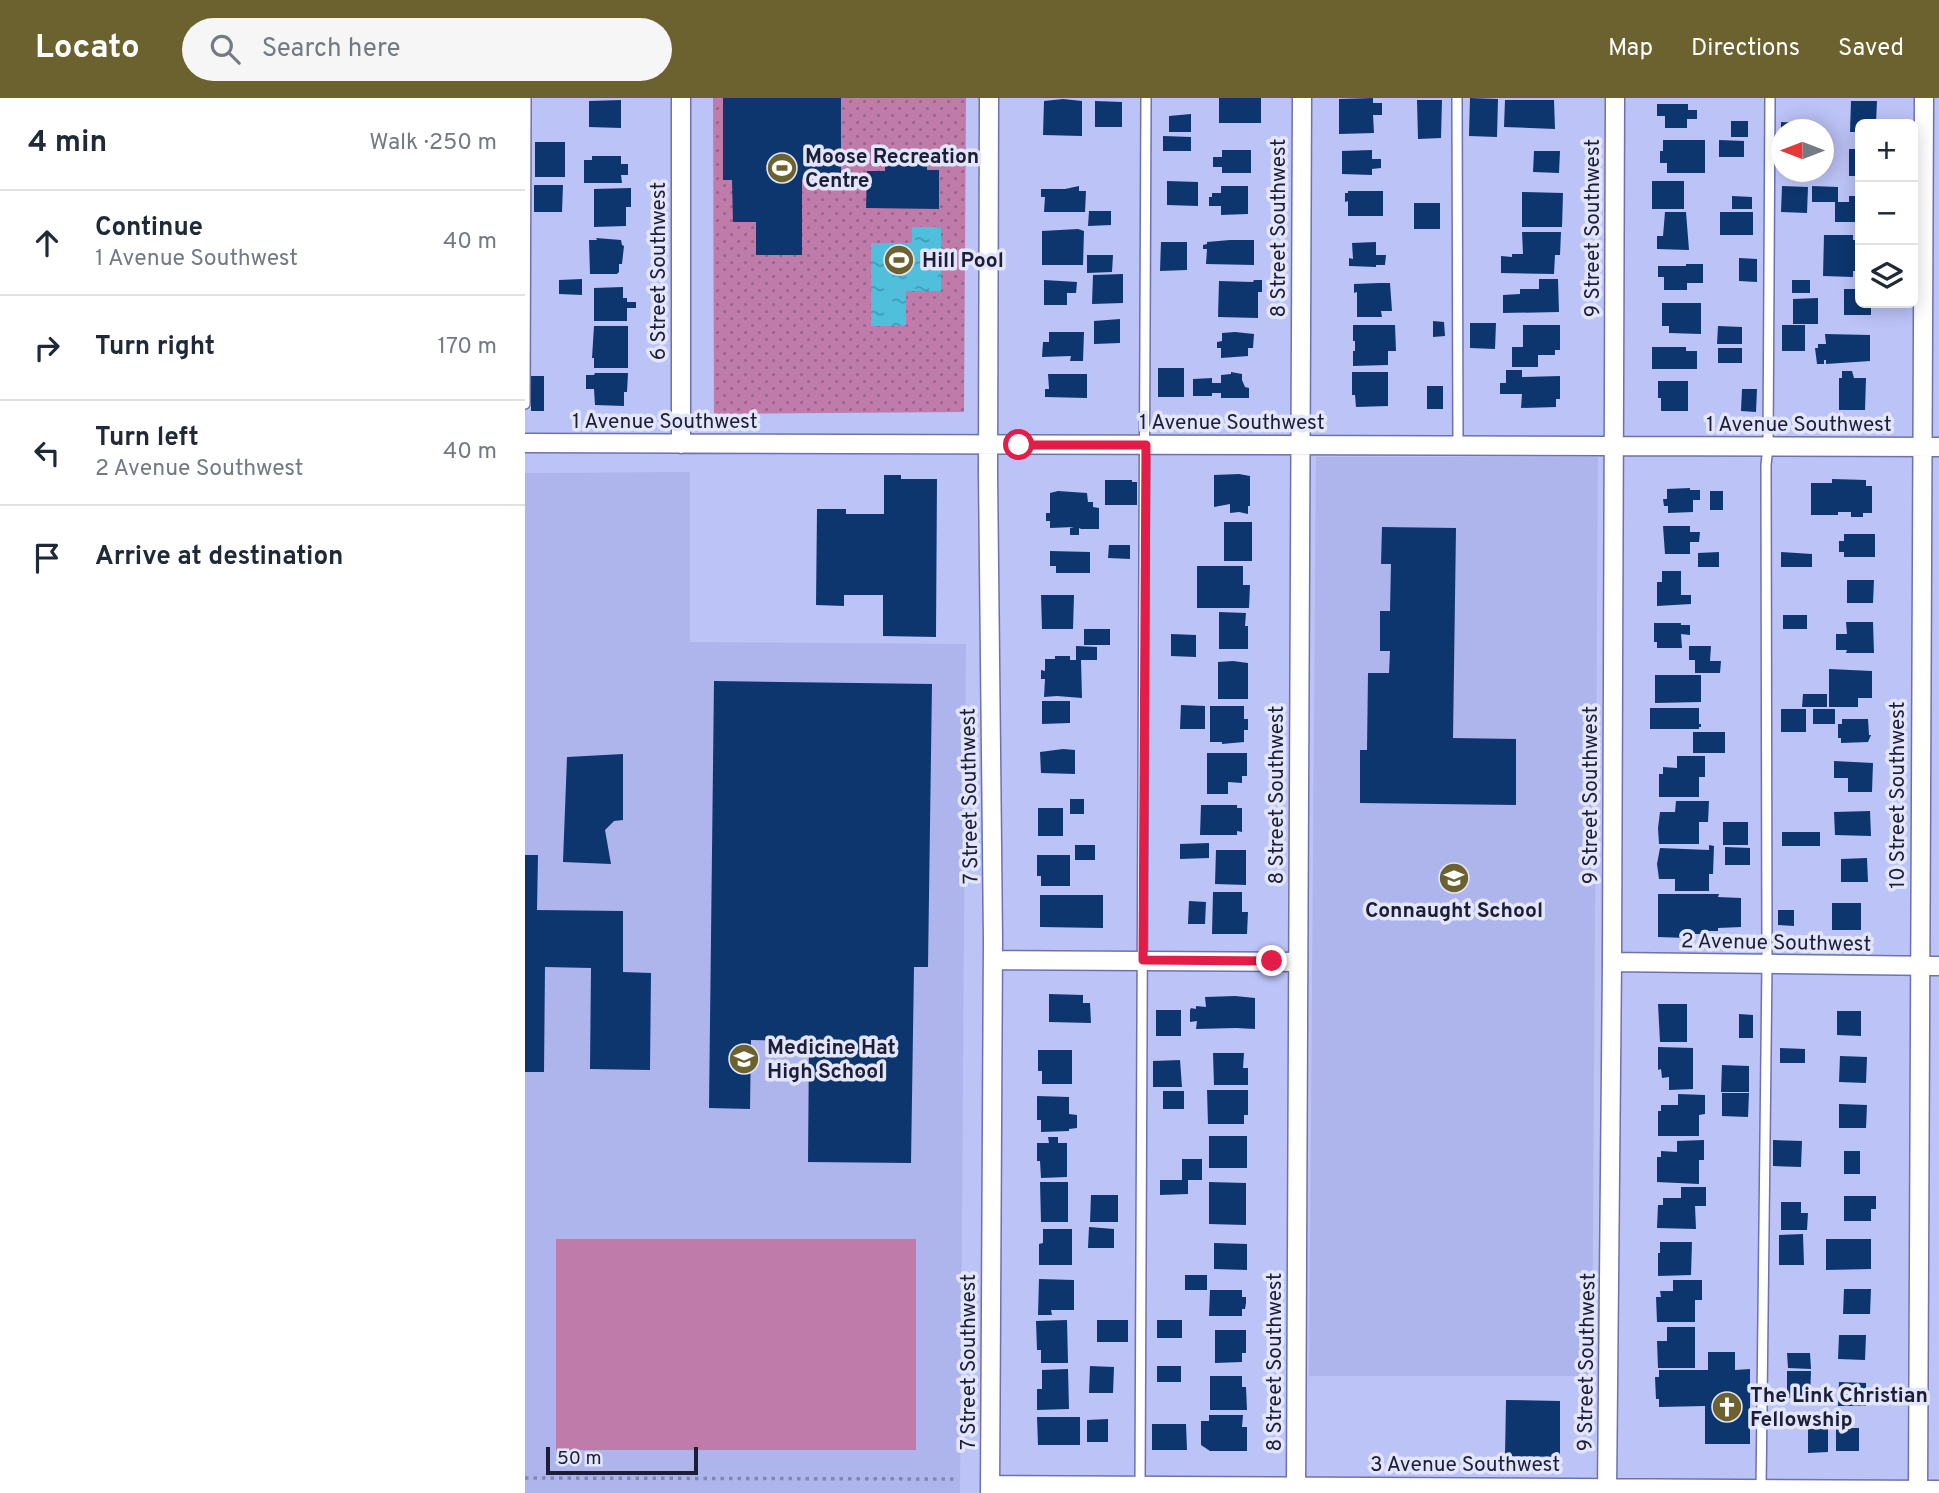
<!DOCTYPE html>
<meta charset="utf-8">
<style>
body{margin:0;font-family:Overpass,sans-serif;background:#f6f6f7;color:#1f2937}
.controls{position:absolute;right:21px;top:21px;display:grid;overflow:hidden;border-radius:10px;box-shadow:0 4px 18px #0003}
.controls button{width:63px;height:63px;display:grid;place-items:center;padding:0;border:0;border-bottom:2px solid #e0e1e3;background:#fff;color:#1f2937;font:35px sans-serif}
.compass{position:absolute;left:1246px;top:21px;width:63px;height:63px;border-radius:50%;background:#fff;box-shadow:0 4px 18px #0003;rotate:270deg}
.scale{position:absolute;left:21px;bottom:18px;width:152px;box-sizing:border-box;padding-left:7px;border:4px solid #1b1e36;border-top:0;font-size:19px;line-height:24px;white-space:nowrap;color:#1b1e36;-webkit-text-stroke:5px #e3e6fb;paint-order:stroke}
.stop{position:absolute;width:21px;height:21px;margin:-16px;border:5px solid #e11d48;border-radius:50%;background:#fff}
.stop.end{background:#e11d48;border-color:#fff;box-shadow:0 2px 7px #0008}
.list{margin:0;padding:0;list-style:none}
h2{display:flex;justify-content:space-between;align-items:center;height:91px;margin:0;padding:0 28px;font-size:30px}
h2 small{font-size:23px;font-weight:400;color:#747a83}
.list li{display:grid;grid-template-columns:46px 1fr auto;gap:21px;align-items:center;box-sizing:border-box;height:105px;padding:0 28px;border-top:2px solid #e0e1e3}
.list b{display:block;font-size:26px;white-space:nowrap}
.list p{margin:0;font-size:23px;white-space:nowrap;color:#747a83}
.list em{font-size:23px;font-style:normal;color:#747a83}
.icon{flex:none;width:38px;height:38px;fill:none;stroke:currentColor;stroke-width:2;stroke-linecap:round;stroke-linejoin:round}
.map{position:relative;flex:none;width:1414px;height:1395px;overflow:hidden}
header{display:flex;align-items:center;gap:42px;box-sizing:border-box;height:98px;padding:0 35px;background:#6c622f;color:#fff}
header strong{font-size:33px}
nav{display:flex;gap:38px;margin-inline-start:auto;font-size:24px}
.search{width:490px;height:63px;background:#f6f6f7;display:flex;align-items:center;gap:18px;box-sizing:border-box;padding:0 24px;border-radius:38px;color:#747a83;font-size:26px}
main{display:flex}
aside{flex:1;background:#fff}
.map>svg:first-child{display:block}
.built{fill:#adb5ec}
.grass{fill:#bf7cab}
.park{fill:url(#park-dots)}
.water{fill:url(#water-ripples)}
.building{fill:#0d366f}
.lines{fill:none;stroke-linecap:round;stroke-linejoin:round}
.lane-casing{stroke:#6c72ae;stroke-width:12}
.street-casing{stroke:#6c72ae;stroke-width:21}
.path{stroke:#8287b1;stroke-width:3.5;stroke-dasharray:3.5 5;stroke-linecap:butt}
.lane{stroke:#fff;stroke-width:9}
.street{stroke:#fff;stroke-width:18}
.route{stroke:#e11d48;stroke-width:9}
.labels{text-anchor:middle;stroke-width:7;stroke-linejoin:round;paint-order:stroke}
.poi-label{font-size:21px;font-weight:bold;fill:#1b1e36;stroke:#e3e6fb;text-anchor:start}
.street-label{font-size:21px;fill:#1b1e36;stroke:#e3e6fb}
</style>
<header>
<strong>Locato</strong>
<div class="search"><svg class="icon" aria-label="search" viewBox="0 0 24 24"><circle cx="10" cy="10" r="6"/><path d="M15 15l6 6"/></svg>Search here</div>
<nav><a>Map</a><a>Directions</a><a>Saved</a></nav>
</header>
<main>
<aside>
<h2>4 min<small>Walk · 250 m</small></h2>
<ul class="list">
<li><svg class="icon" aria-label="ahead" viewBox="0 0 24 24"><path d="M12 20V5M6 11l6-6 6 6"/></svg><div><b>Continue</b><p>1 Avenue Southwest</p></div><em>40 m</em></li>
<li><svg class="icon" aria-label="right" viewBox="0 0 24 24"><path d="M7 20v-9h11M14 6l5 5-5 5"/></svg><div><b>Turn right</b></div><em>170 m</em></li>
<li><svg class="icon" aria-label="left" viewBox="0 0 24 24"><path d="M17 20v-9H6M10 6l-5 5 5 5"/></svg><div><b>Turn left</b><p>2 Avenue Southwest</p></div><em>40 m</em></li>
<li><svg class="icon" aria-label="arrive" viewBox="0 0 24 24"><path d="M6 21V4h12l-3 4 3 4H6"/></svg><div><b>Arrive at destination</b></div></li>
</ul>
</aside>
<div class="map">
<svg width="1414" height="1395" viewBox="0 0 1414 1395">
<defs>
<pattern id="park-dots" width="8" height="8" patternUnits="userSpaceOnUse" patternTransform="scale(1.75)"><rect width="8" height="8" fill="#bf7cab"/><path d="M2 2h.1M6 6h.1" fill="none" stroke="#9a658c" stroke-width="1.8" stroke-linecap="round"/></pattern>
<pattern id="water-ripples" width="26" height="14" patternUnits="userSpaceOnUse" patternTransform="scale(1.75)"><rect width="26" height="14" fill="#4fbfdc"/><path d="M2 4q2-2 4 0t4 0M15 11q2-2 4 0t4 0" fill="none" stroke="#419bb3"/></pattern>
</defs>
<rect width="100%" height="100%" fill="#bcc3f7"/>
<!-- built -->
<path class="built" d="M791,359H1073L1067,1278H784Z
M165,374V544L441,546L435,1395H0V375Z"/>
<!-- grass -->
<path class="grass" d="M31,1141H391V1352H31Z"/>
<!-- park -->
<path class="park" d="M188,0H441L439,314L189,316Z"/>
<!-- water -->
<path class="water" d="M387,129H416V193H381V228H346V145H387Z"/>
<!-- building -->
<path class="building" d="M198,0H316V82H277V157H231V124H208L207,82H198Z
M694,0H736V25H694Z
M848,0V5H857V17H848L849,35L814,36V1Z
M945,0L973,1L972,39L944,38Z
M538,1L557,3V38L518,37L519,3Z
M96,2V30L64,29V3Z
M892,2H917L916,40L893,41Z
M980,2H1029L1030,31L979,29Z
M570,3L597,4V29H570Z
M1326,3H1352L1351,26H1335V34H1325Z
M1132,6H1163V12H1172V21H1162V30H1140V18H1132Z
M666,16V34H644V18Z
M1206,23H1223V39H1206Z
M1256,24L1277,25V32H1256Z
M638,38L666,39V53H638Z
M1138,42H1180V75H1142V65H1135V53H1138Z
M1194,42L1219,43V59H1194Z
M10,44H40V79H10Z
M1324,51H1335V78H1324Z
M697,52H726V75H697V69H688V59H697Z
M847,52V61H856V70L847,71V77L817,76V53Z
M1009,53H1035L1034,75L1008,74Z
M67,58H96V66H103V77H96L97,85H59V62H67Z
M360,62L402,63V72H414V111L341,110L342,73H360Z
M642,83L673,84V108L642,107Z
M1127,83H1159V111H1127Z
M9,87H38L37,114H9Z
M554,88V93H561L560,114H519L520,99H516V91H540Z
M696,88H723V116L696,117V108H684V99H687V95H696Z
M1257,88L1283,89L1282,115L1256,114Z
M1287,88L1313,89V104H1324V98H1335V124H1310V104H1287Z
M106,90V109H101V128L69,129V91Z
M823,93H858V118H823V103L820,104V95H823Z
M997,94L1038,95L1037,129H997Z
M1207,98L1227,99V111H1207Z
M889,105H915V131H889Z
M564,113H586V127L563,128Z
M1140,114H1161L1164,152L1132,151V138H1138Z
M1195,114H1228V137H1195Z
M553,131L559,133L558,167H517V133Z
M997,134H1036L1035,157H1030L1029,176L976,175V158L987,159V156H998Z
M1299,137H1328V142H1335V173H1333V176H1330V173H1328V179L1298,178Z
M71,140L96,142L97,147L99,148L97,166H94V174L92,176H65L64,142H72Z
M705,142H729V167L681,166L682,151H678V147L682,146V144Z
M636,144H662V172L635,173Z
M851,144V157H861L860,167H851V169L824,168V160L828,161L827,145Z
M562,157H588L587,174L562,175Z
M1214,160L1232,161V184L1214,183Z
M1161,166H1178V185H1162V192H1139V179H1133V168H1161Z
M598,176V205L567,206L568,177Z
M57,181V197L34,196V182Z
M1014,181H1033L1034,214L978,215V197L995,196V191H1014Z
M519,182L552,184L551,195H542V207H519Z
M729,182H737V194H733V220L693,219L694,183L728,184Z
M1267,182H1285V195H1267Z
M854,185H865L867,213H856L857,219H832V194L829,195V186Z
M98,189V200H102V204H111V210H102V223H69V190Z
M1319,191H1335V205H1346V217H1319Z
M1293,200V226H1268V201Z
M1137,205H1176V236L1144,235V228H1137Z
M595,221V245L569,246V223Z
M908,223L919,224L920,238L908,239Z
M945,225H971L970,251L945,250Z
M828,227H870L871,253H863V267L828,268V253H830V243H828Z
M998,227H1035V252H1030V257H1013V269H987V249H998Z
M1257,227H1280V253H1257Z
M69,228H103V270H69V260H67Z
M1193,228L1217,229V246H1192Z
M524,234H559L558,263H545L546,258L517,259L518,244H524Z
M710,234L729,236L728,250H723V258L696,260V250H692V244L697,243V235Z
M1300,236L1345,237V263L1301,266V262H1299V266H1292L1290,250H1293V246H1301Z
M1127,249H1161V253H1172V271H1127Z
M1193,250H1217V265H1193Z
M633,270H659V299H633Z
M981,272H997V279L1035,278V301H1031V309L996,310L997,296H975V285H981Z
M1317,273H1327L1329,280H1341L1340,312H1314V280H1317Z
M706,274L717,276V282L720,289L724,290V300H696V295H687V298H668V281L687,280V285H696V277L706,276Z
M827,274H863V308L831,309L830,297H827Z
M70,275H103L102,294H99V308L70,307L69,291H61V277H69Z
M523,276H562V300L520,299V291H524Z
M6,278H19V313H6Z
M1133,283H1163V313H1136V300H1133Z
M902,288H918V311H902Z
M1217,291H1232L1231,314L1216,313Z
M714,376L725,378V408H723V416L714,414L705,415V406L689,409V377Z
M359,377H376V381H412L411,539L358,538V497H319V508L291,507L292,411H321V416H359Z
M1307,381L1341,382V388H1347V415H1338V419H1326V414H1313V417H1286V385H1307Z
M580,382H607V384H612V407H580Z
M1165,390V392H1175V402H1168V414L1143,415V408H1139L1138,401H1142V391Z
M533,393L562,395L563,404H568V409L574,410V431H556L554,430V437H545V430L549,429L525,430V423H521V415H525V395Z
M1185,393H1198V412H1185Z
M699,424H727V463H699Z
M1138,428H1165V434H1175L1174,444H1165V456H1140Z
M857,429L931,430L928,640L991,641V707L835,705V652H842L843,575H864L865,553H855V513H865L866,466H856Z
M1319,436H1350V459H1319V454H1314V443H1319Z
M584,447H605V461L583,460Z
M525,453L565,454V475H531V468H525Z
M1194,454V469H1173V455Z
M1256,454L1287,456V469H1256Z
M672,468H718V487H725L724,510H672Z
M1137,473H1156V497H1166V506L1132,508V484H1137Z
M1322,482H1349L1348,505H1322Z
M516,497H549L548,531H517Z
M694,514L721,515L720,528H723V551H694Z
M1258,517H1282V531H1258Z
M1321,524H1348L1349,555H1321L1322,552H1311V536H1322Z
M1129,525H1156V527H1165V537L1156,536L1157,550H1132V544H1129Z
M559,531H585V547H559Z
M646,536L671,537V559L646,558Z
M551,548L572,549V562H556L557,600L532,598L519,599L520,581H516V572L520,573V561H530V558H545V562H551Z
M1164,548H1186L1185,563H1196L1195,575H1170V562H1164Z
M708,563L723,565V601H693V564Z
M1304,571L1347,573V600H1333V609H1304Z
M1130,577H1176V604L1130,605Z
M189,583L407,586L403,869H389L386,1065L283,1064L284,943L226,942L225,1011L184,1010Z
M1278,596H1302V609H1277Z
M517,603H545V625L517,626Z
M656,607L680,608V631H655Z
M685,608H719V621H723V632H719V644L697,646V644H685Z
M1125,610H1174V626H1176V629H1174V631H1125Z
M1256,611H1281V634H1256Z
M1288,611H1310V626H1288Z
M1317,621H1343L1344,637H1346L1343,644L1316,645V640H1313V626H1317Z
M1168,634H1200V655H1168Z
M538,651L550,652V676L516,675L515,654Z
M682,655H722V678H717V685L703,684V696H682Z
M98,656V722L89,723L80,732L86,766L38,764L42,659Z
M1152,658H1180V679H1174V699H1134V676H1138V669L1152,670Z
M1309,663L1348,665L1347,694H1323V680H1309Z
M545,701H559V716H545Z
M1151,703H1184L1183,724H1174V746H1134L1133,730L1135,714H1150Z
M676,707H712V710H717V734L712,733V737H675Z
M513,710H538V738H513Z
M1345,713L1346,738L1310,737L1309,714Z
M1198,724H1223V747H1198Z
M1257,734H1295V748H1257Z
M684,745V760L655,761V746Z
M550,747H570V762H550Z
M1184,747L1189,748L1188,776H1184V793H1150V781H1134L1132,766L1135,750L1184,752Z
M1200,749L1225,750V767H1200Z
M691,752H721V787L690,786Z
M0,757H13L12,812L98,813V874L126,875L125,972L65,971L66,870L20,869L19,974H0Z
M512,757H545V788H516V778H512Z
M1342,760L1343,784H1316V761Z
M688,794H717V814H723L722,836H687Z
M1133,796H1194L1193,799L1216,800V829L1193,830V833H1177V836H1164V840L1133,839Z
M515,797H578V830L515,829Z
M664,803L681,804L680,826H663Z
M1307,805H1336V832H1307Z
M1253,812H1269V828L1253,827Z
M524,896L558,897V905H565L566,925L524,924Z
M710,898L730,900V931L711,930L671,931L672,923L665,924V912L666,910L671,911V908L681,909L680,899Z
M1133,906H1162V944H1135Z
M631,912H656V938H631Z
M1312,913H1336V938L1312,937Z
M1214,916L1228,917V940H1214Z
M1133,949L1168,950V991L1144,992V979L1137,980L1136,971L1133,972Z
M1255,950L1280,951V965H1255Z
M513,952H547V986H517V973H513Z
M688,955H719L718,970H723V987H689Z
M1315,958L1342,959L1341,985L1314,984Z
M655,962L657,989H628V963Z
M1197,967L1224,968V994H1196Z
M682,992H723V1017H719V1026H683Z
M638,993H659V1011H638Z
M1197,995H1224L1223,1019L1197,1018Z
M1153,996L1180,997V1016L1174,1017V1038H1133V1013H1136V1007H1153Z
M512,998L544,999V1016L552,1017V1030L544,1031V1033L516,1034V1022H512Z
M1314,1006L1342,1007L1341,1030H1314Z
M684,1038H722V1070H684Z
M523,1039H533V1045H542V1079L516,1080L515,1063H512V1045H524Z
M1179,1042V1062H1174V1086L1132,1084V1059H1136V1053L1152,1054V1043Z
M1248,1042L1277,1043L1276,1069L1248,1068Z
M1319,1053H1335V1076H1319Z
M657,1061H677V1082H663V1096L635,1097V1082H657Z
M515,1084H543V1124H516Z
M684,1084L721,1085V1127L684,1126Z
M1156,1089H1181V1108H1170L1171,1131L1132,1130L1133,1107H1138V1100H1156Z
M566,1097H593V1124H565Z
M1319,1098H1351V1111H1346V1123H1319Z
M1256,1104H1276V1115H1283L1282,1132H1256Z
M564,1129L589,1131V1150H563Z
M518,1131H547V1167H514V1146L518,1145Z
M1278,1136L1279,1167H1254V1137Z
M1301,1141H1346V1171L1301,1172Z
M1135,1144H1167L1166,1177L1133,1178V1155H1135Z
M689,1145L722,1146V1172L689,1171Z
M660,1177H682V1192H660Z
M514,1181L549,1182V1212H526L527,1217H513Z
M1148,1182H1177V1202H1170V1224H1132L1131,1199H1136L1135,1193H1148Z
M1319,1191H1346L1345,1216H1318Z
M685,1192H717V1199H721V1205L720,1211H717V1218H684Z
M542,1222L543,1265H516V1252H512L511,1223Z
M572,1222H603V1244H572Z
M632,1222H657V1240H632Z
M1142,1229H1170V1270H1133L1132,1243H1142Z
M690,1232H721V1255H717V1264L690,1265Z
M1314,1237H1341L1340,1262L1313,1261Z
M1183,1254H1210V1272L1225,1271V1346H1180V1308L1134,1309V1301H1131L1130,1279H1134V1272H1183Z
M1262,1255H1285L1286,1271L1263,1270Z
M565,1268L589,1269L588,1295H564Z
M632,1268H656V1284H632Z
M543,1271L544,1311L512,1312V1291H517V1272Z
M1262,1273H1286L1285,1300H1262Z
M685,1278H717V1289H721L722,1312H685Z
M1314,1284L1341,1285V1308H1313Z
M981,1302L1035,1303V1359L980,1358Z
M684,1317H718L717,1329H722V1353H685L676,1347V1323H684Z
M512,1319H555V1347H513Z
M583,1321V1344H562V1322Z
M627,1326H661L662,1352H627Z
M1311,1330H1334V1353H1311Z
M1283,1331H1303V1354L1283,1355Z"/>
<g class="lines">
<!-- lane casing -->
<g class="lane-casing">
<path id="lane" d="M932,0L933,348
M0,306L1,0
M615,1390L621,0
M1236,1393L1242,866L1241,367L1243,349L1245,0"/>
</g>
<!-- street casing -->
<g class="street-casing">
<path id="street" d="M464,0L463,374L468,842L465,1395
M0,345L1414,349
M156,346V0
M468,862L773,864
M1087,864L1414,868
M465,1387L1414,1392
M771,1395L777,0
M1082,1395L1087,864L1090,0
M1393,1395L1399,0"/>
</g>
<!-- path -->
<path class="path" d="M0,1380L433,1381"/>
<!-- lane -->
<use href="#lane" class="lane"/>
<!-- street -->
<use href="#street" class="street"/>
</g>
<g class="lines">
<!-- route -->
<path class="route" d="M494,347H621L618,862L747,863"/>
</g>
<!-- icons -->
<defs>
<g id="stadium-disc" transform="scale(1.575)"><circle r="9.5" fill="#6c622f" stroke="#e3e6fb"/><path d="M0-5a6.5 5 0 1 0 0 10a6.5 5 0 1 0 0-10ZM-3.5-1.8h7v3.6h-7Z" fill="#fff"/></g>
<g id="school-disc" transform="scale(1.575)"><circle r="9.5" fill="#6c622f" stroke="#e3e6fb"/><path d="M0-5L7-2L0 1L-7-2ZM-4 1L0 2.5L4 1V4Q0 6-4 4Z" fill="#fff"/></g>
<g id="church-disc" transform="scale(1.575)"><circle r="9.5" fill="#6c622f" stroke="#e3e6fb"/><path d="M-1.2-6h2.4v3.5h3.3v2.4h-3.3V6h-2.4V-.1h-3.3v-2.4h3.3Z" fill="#fff"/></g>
</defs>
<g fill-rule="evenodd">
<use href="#stadium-disc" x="257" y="70"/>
<use href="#stadium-disc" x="374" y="162"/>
<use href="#school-disc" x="929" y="780"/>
<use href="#school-disc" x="219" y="961"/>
<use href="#church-disc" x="1202" y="1309"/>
</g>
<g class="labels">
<!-- poi labels -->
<g class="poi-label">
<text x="280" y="65">Moose Recreation<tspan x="280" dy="24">Centre</tspan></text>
<text x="397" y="169">Hill Pool</text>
<text x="929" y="819" text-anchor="middle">Connaught School</text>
<text x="242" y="956">Medicine Hat<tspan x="242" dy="24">High School</tspan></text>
<text x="1225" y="1304">The Link Christian<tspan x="1225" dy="24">Fellowship</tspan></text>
</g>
<!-- street labels -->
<g class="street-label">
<text transform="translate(753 130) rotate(-90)" y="7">8 Street Southwest</text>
<text transform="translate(1067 130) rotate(-90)" y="7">9 Street Southwest</text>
<text transform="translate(133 173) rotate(-90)" y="7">6 Street Southwest</text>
<text x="140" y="330">1 Avenue Southwest</text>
<text x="707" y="331">1 Avenue Southwest</text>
<text x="1274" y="333">1 Avenue Southwest</text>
<text transform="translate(751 697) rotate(-90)" y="7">8 Street Southwest</text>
<text transform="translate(1065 697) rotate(-90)" y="7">9 Street Southwest</text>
<text transform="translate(1372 697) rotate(-90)" y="7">10 Street Southwest</text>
<text transform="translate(444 698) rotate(-91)" y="7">7 Street Southwest</text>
<text transform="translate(1251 844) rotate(1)" y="7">2 Avenue Southwest</text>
<text transform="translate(443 1264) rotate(-90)" y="7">7 Street Southwest</text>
<text transform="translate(749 1264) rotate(-90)" y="7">8 Street Southwest</text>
<text transform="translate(1061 1264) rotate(-89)" y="7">9 Street Southwest</text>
<text x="940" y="1373">3 Avenue Southwest</text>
</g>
</g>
</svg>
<div class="controls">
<button>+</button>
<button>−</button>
<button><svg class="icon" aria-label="layers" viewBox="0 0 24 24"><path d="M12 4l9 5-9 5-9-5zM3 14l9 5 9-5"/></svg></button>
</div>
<svg class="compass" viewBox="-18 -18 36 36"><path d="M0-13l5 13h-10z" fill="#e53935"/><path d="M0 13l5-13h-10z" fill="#747a83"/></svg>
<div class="scale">50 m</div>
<div class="stop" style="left:494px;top:347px"></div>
<div class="stop end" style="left:747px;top:863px"></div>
</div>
</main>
